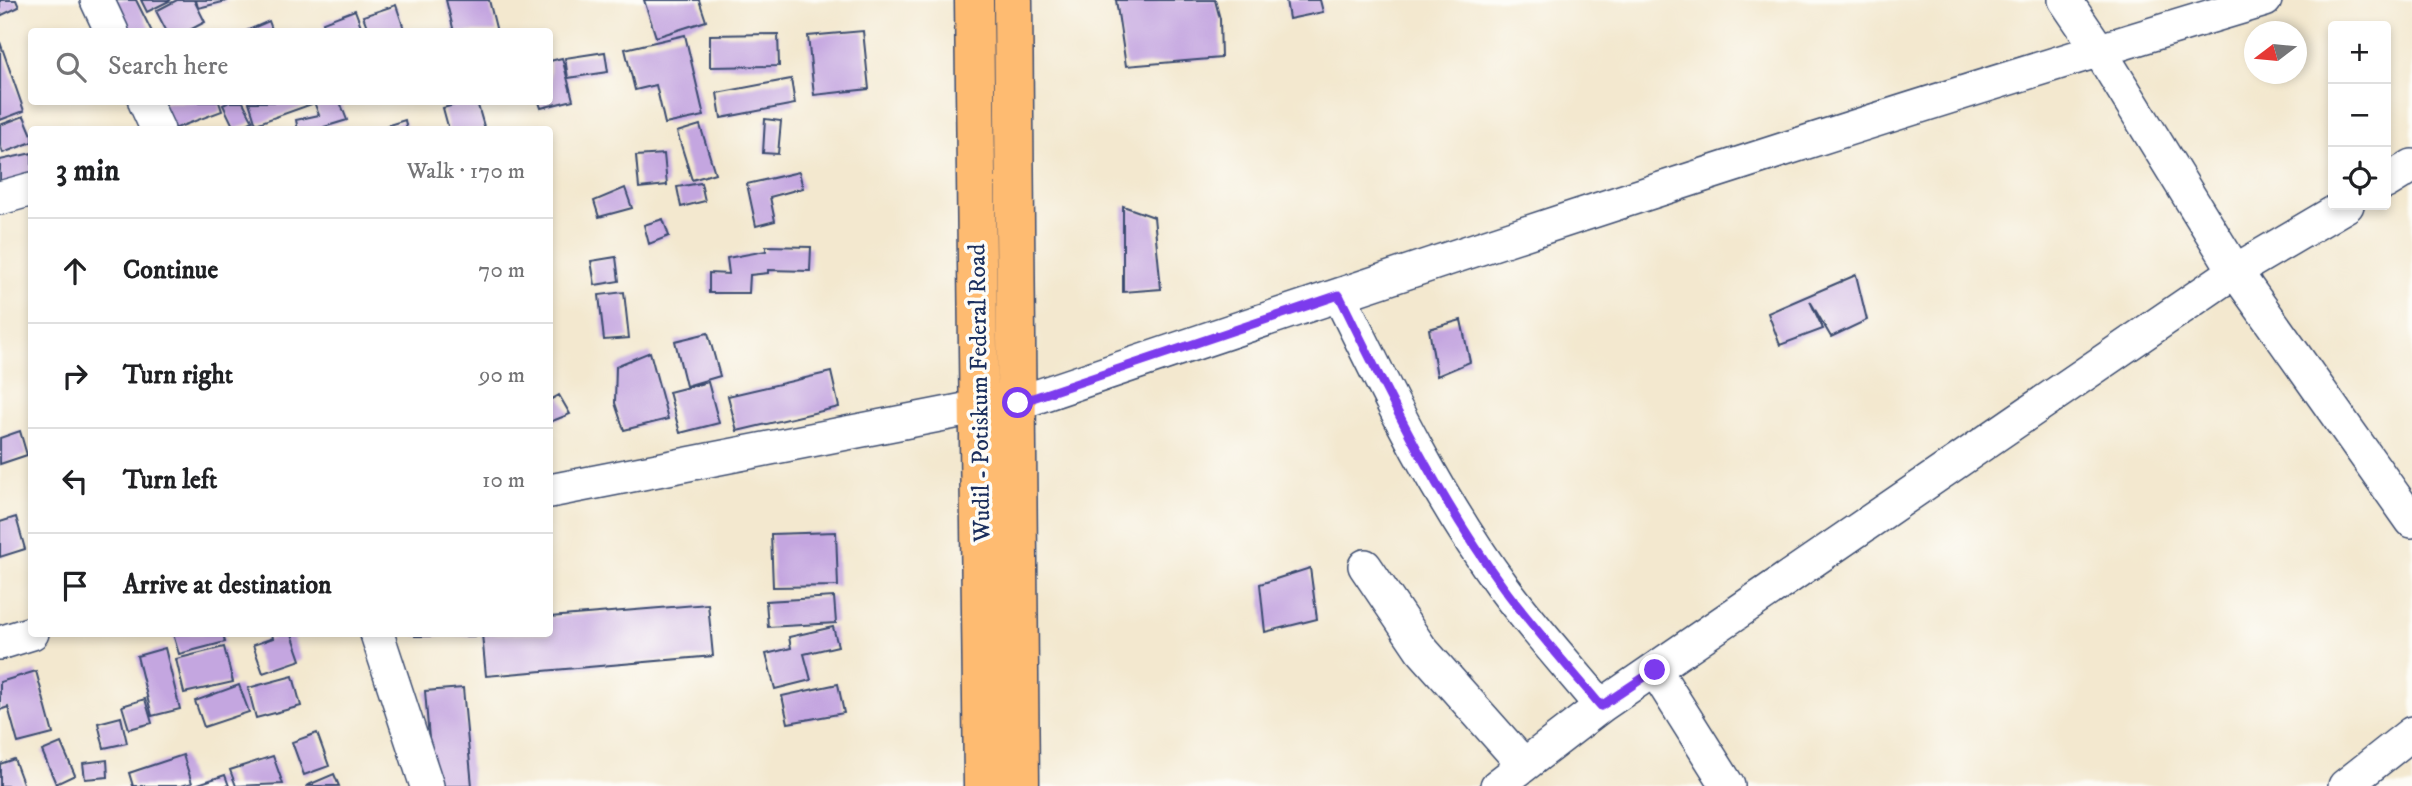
<!DOCTYPE html>
<meta charset="utf-8">
<style>
body{margin:0;font-family:"IM FELL DW Pica",serif;background:#f2f2f2;color:#202124}
.controls{position:absolute;right:21px;top:21px;display:grid;overflow:hidden;border-radius:7px;box-shadow:0 4px 10px #0003}
.controls button{width:63px;height:63px;display:grid;place-items:center;padding:0;border:0;border-bottom:2px solid #e0e0e0;background:#fff;color:#202124;font:35px sans-serif}
.compass{position:absolute;left:2244px;top:21px;width:63px;height:63px;border-radius:50%;background:#fff;box-shadow:0 4px 10px #0003;rotate:254deg}
.stop{position:absolute;width:21px;height:21px;margin:-16px;border:5px solid #7c3aed;border-radius:50%;background:#fff}
.stop.end{background:#7c3aed;border-color:#fff;box-shadow:0 2px 7px #0008}
.list{margin:0;padding:0;list-style:none}
h2{display:flex;justify-content:space-between;align-items:center;height:91px;margin:0;padding:0 28px;font-size:30px}
h2 small{font-size:23px;font-weight:400;color:#757577}
.list li{display:grid;grid-template-columns:46px 1fr auto;gap:21px;align-items:center;box-sizing:border-box;height:105px;padding:0 28px;border-top:2px solid #e0e0e0}
.list b{display:block;font-size:26px;white-space:nowrap}
.list em{font-size:23px;font-style:normal;color:#757577}
.icon{flex:none;width:38px;height:38px;fill:none;stroke:currentColor;stroke-width:2;stroke-linecap:round;stroke-linejoin:round}
.map{position:relative;flex:none;width:2412px;height:786px;overflow:hidden}
.search{position:absolute;background:#fff;box-shadow:0 4px 10px #0003;left:28px;top:28px;width:525px;height:77px;display:flex;align-items:center;gap:18px;box-sizing:border-box;padding:0 24px;border-radius:7px;color:#757577;font-size:26px}
.panel{position:absolute;background:#fff;box-shadow:0 4px 10px #0003;left:28px;top:126px;width:525px;height:511px;border-radius:7px}
.map>svg:first-child{display:block}
.building{fill:#c4a6e0}
.lines{fill:none;stroke-linecap:round;stroke-linejoin:round}
.minor-casing{stroke:#3b4b6f;stroke-width:36}
.major-casing{stroke:#3b4b6f;stroke-width:41}
.minor{stroke:#fff;stroke-width:33}
.major{stroke:#febb71;stroke-width:38}
.route{stroke:#7c3aed;stroke-width:9}
.labels{text-anchor:middle;stroke-width:7;stroke-linejoin:round;paint-order:stroke}
.street-label{font-size:24px;fill:#1b2f5e;stroke:#fdfcf7}
</style>
<div class="map">
<svg width="2412" height="786" viewBox="0 0 2412 786">
<rect width="100%" height="100%" fill="#fdfcf7"/>
<filter id="ink" filterUnits="userSpaceOnUse"><feTurbulence type="fractalNoise" baseFrequency=".0143" numOctaves="2"/><feDisplacementMap in="SourceGraphic" scale="14" xChannelSelector="R" yChannelSelector="G"/><feConvolveMatrix kernelMatrix="1 2 1 2 8 2 1 2 1" color-interpolation-filters="sRGB"/></filter>
<filter id="wash" filterUnits="userSpaceOnUse"><feTurbulence type="fractalNoise" baseFrequency=".00686" numOctaves="4" result="noise"/><feDisplacementMap in="SourceGraphic" scale="28" xChannelSelector="R" yChannelSelector="G"/><feGaussianBlur stdDeviation="1.57" result="paint"/><feColorMatrix in="noise" values="0 0 0 0 0 0 0 0 0 0 0 0 0 0 0 0 0 1.4 0 .05"/><feComposite in="paint" operator="in"/></filter>
<g filter="url(#wash)">
<rect width="100%" height="100%" fill="#f3e8cf"/>
<g id="blocks">
<!-- building -->
<path class="building" d="M0,0H16L19,7L0,16Z
M91,0H136L152,32H107Z
M141,0H171L147,12Z
M177,0H194L205,22L186,32H167L156,11Z
M196,0H227V1L198,8Z
M446,0H489L497,32H454Z
M644,0H699L706,21L656,37Z
M1116,0H1215L1220,19L1221,58L1126,66Z
M1286,0H1320L1323,12L1289,19Z
M396,5L405,32H369L363,16Z
M355,10L362,29L355,32H326L323,22Z
M269,21L273,32H244Z
M863,31L869,89L814,95L808,36Z
M778,34L779,66L710,67V35Z
M685,35L704,116L665,124L656,85L635,90L625,49Z
M0,42L24,111L0,120Z
M605,52L608,72L568,78L565,58Z
M562,58L573,100L541,108L539,102H550V61Z
M791,79L795,104L721,118L717,93Z
M168,102H219L222,111L171,130L156,106Z
M229,102H243L253,121L235,130L223,105Z
M249,102H311L312,104L256,124Z
M314,102H340L347,120L324,127V130H298L296,120L319,115Z
M465,102H477L485,130H449L443,108Z
M24,116L32,135V142L3,153L0,145V125Z
M765,119L781,121L778,154L763,153Z
M405,120L407,130H376V129Z
M700,125L715,173L692,180L677,132Z
M32,153V179L0,187V160Z
M664,154L667,185L639,188L636,156Z
M799,172L803,188L770,197L775,221L756,226L747,184Z
M701,183L705,201L681,207L677,187Z
M625,188L632,208L599,217L594,201Z
M1123,206L1154,217L1161,289L1123,292Z
M663,219L669,236L649,244L644,225Z
M766,246L811,247L810,271L768,270V273L750,275L749,293H709V273L729,274L727,258L766,251Z
M616,257L619,281L595,285L591,261Z
M1856,275L1867,320L1831,337L1810,301L1823,329L1780,345L1768,313Z
M624,292L629,338L604,340L599,295Z
M1461,320L1470,362L1437,376L1429,329Z
M708,333L720,376L686,386L675,341Z
M650,352L668,419L624,430L615,403L616,366Z
M831,372L839,407L737,431L728,396Z
M708,382L719,423L680,433L669,392Z
M559,395L570,414L550,422V400Z
M20,431L27,455L0,464V438Z
M16,517L25,549L0,557V522Z
M836,532L838,586L773,587L771,534Z
M1310,568L1317,619L1265,632L1260,584Z
M834,597L836,623L768,627L766,601Z
M708,604L713,656L486,676L482,634H550V617Z
M833,627L838,646L804,654L811,680L775,689L766,654L791,648L789,637Z
M173,634H223L225,642L179,654Z
M272,634H292L301,660L263,673L253,645L273,638Z
M415,634H476V636H415Z
M224,647L233,682L184,693L176,659Z
M165,648L180,709L152,716L137,656Z
M36,671L53,734L18,743L8,707L0,710V682Z
M293,676L301,706L256,718L248,688Z
M838,684L844,713L788,723L782,696Z
M239,685L249,712L204,727L195,701Z
M463,688L472,786H433L425,691Z
M145,699L152,723L129,729L122,706Z
M121,717L127,743L104,748L98,723Z
M317,733L329,766L304,775L292,742Z
M61,743L75,775L56,784L42,751Z
M183,755L192,783L181,786H133L129,773Z
M273,756L283,784L236,786L230,770Z
M14,759L24,786H0V764Z
M107,760L108,777L85,779L83,763Z
M334,774L339,786H306Z
M225,775L229,786H195V785Z"/>
</g>
</g>
<g filter="url(#ink)">
<use href="#blocks" fill-opacity="0" stroke="#3b4b6f" stroke-width="2"/>
<g class="lines">
<!-- minor casing -->
<g class="minor-casing">
<path id="minor" d="M97,0L112,32
M2065,0L2099,50L2235,271L2412,521
M145,102L158,130
M2386,182L2412,166
M0,198L32,189
M1339,295C1388,395 1437,497 1503,587C1533,628 1569,667 1601,706
M1018,403C1431,263 1847,125 2265,0
M550,491L980,407
M1365,566L1421,649L1524,765
M377,634L427,786
M0,643L32,633
M1655,670L1728,786
M1497,786L1601,706L2235,271L2347,205
M2345,786L2412,733"/>
</g>
<!-- major casing -->
<g class="major-casing">
<path id="major" d="M974,0L983,786
M1013,0L1020,786"/>
</g>
<!-- minor -->
<use href="#minor" class="minor"/>
<!-- major -->
<use href="#major" class="major"/>
</g>
</g>
<g class="lines" filter="url(#ink)">
<!-- route -->
<path class="route" d="M1018,403L1339,295C1388,395 1437,496 1503,587C1533,628 1569,667 1601,706L1655,670"/>
</g>
<g class="labels">
<!-- street labels -->
<g class="street-label">
<text transform="translate(979 393) rotate(-91)" y="8">Wudil - Potiskum Federal Road</text>
</g>
</g>
</svg>
<div class="controls">
<button>+</button>
<button>−</button>
<button><svg class="icon" aria-label="locate" viewBox="0 0 24 24"><circle cx="12" cy="12" r="6"/><path d="M12 2v4M12 18v4M2 12h4M18 12h4"/></svg></button>
</div>
<svg class="compass" viewBox="-18 -18 36 36"><path d="M0-13l5 13h-10z" fill="#e53935"/><path d="M0 13l5-13h-10z" fill="#757577"/></svg>
<div class="stop" style="left:1018px;top:403px"></div>
<div class="stop end" style="left:1655px;top:670px"></div>
<div class="search"><svg class="icon" aria-label="search" viewBox="0 0 24 24"><circle cx="10" cy="10" r="6"/><path d="M15 15l6 6"/></svg>Search here</div>
<section class="panel">
<h2>3 min<small>Walk · 170 m</small></h2>
<ul class="list">
<li><svg class="icon" aria-label="ahead" viewBox="0 0 24 24"><path d="M12 20V5M6 11l6-6 6 6"/></svg><div><b>Continue</b></div><em>70 m</em></li>
<li><svg class="icon" aria-label="right" viewBox="0 0 24 24"><path d="M7 20v-9h11M14 6l5 5-5 5"/></svg><div><b>Turn right</b></div><em>90 m</em></li>
<li><svg class="icon" aria-label="left" viewBox="0 0 24 24"><path d="M17 20v-9H6M10 6l-5 5 5 5"/></svg><div><b>Turn left</b></div><em>10 m</em></li>
<li><svg class="icon" aria-label="arrive" viewBox="0 0 24 24"><path d="M6 21V4h12l-3 4 3 4H6"/></svg><div><b>Arrive at destination</b></div></li>
</ul>
</section>
</div>
